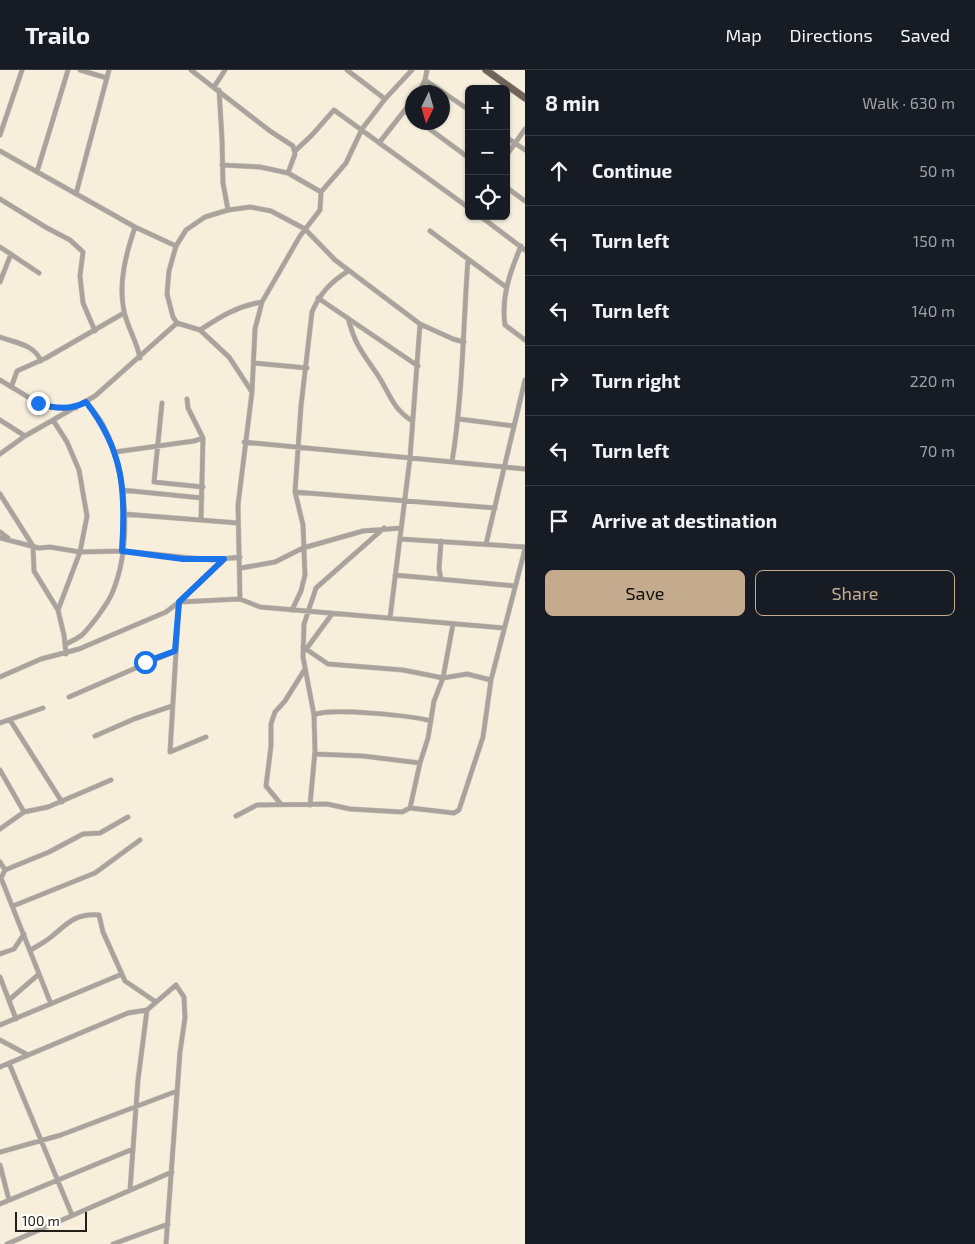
<!DOCTYPE html>
<meta charset="utf-8">
<style>
body{margin:0;font-family:"Exo 2",sans-serif;background:#242831;color:#f1f3f6}
.controls{position:absolute;right:15px;top:15px;display:grid;overflow:hidden;border-radius:8px;box-shadow:0 1px 4px #0004}
.controls button{width:45px;height:45px;display:grid;place-items:center;padding:0;border:0;border-bottom:1px solid #363941;background:#171b24;color:#f1f3f6;font:25px sans-serif}
.compass{position:absolute;left:405px;top:15px;width:45px;height:45px;border-radius:50%;background:#171b24;box-shadow:0 1px 4px #0004;rotate:185deg}
.scale{position:absolute;left:15px;bottom:12px;width:72px;box-sizing:border-box;padding-left:5px;border:2px solid #23201a;border-top:0;font-size:14px;line-height:18px;white-space:nowrap;color:#23201a;-webkit-text-stroke:4px #fefdf9;paint-order:stroke}
.stop{position:absolute;width:15px;height:15px;margin:-11px;border:4px solid #1a73e8;border-radius:50%;background:#fff}
.stop.end{background:#1a73e8;border-color:#fff;box-shadow:0 1px 5px #0008}
.list{margin:0;padding:0;list-style:none}
h2{display:flex;justify-content:space-between;align-items:center;height:65px;margin:0;padding:0 20px;font-size:21px}
h2 small{font-size:16px;font-weight:400;color:#9ea1a6}
.list li{display:grid;grid-template-columns:32px 1fr auto;gap:15px;align-items:center;box-sizing:border-box;height:70px;padding:0 20px;border-top:1px solid #363941}
.list b{display:block;font-size:19px;white-space:nowrap}
.list em{font-size:16px;font-style:normal;color:#9ea1a6}
.actions{display:flex;gap:10px;padding:15px 20px}
.actions a{flex:1;padding:11px 0;border:1px solid #c4ab8e;border-radius:8px;text-align:center;font-size:18px;color:#c4ab8e}
.actions .main{background:#c4ab8e;color:#111}
.icon{flex:none;width:28px;height:28px;fill:none;stroke:currentColor;stroke-width:2;stroke-linecap:round;stroke-linejoin:round}
.map{position:relative;flex:none;width:525px;height:1174px;overflow:hidden}
header{display:flex;align-items:center;gap:30px;box-sizing:border-box;height:70px;padding:0 25px;background:#171b24;border-bottom:1px solid #363941}
header strong{font-size:24px}
nav{display:flex;gap:28px;margin-inline-start:auto;font-size:18px}
main{display:flex}
aside{flex:1;background:#171b24}
.map>svg:first-child{display:block}
.lines{fill:none;stroke-linecap:round;stroke-linejoin:round}
.minor-casing{stroke:#d1cab9;stroke-width:5.5}
.primary-casing{stroke:#d1cab9;stroke-width:8}
.minor{stroke:#aaa39d;stroke-width:4.5}
.primary{stroke:#70645a;stroke-width:7}
.route{stroke:#1a73e8;stroke-width:6}
</style>
<header>
<strong>Trailo</strong>
<nav><a>Map</a><a>Directions</a><a>Saved</a></nav>
</header>
<main>
<div class="map">
<svg width="525" height="1174" viewBox="0 0 525 1174">
<rect width="100%" height="100%" fill="#f7efdc"/>
<g class="lines">
<!-- minor casing -->
<g class="minor-casing">
<path id="minor" d="M80,0L107,8
M191,0L270,61L293,76L295,84L288,103
M347,0L385,29
M425,10L469,40
M214,17L225,0
M219,20L222,69L223,113L228,140
M419,22L425,10L427,0
M405,41L412,47
M420,52L469,88
M0,65L22,0
M506,67L525,80
M379,73L412,31
M0,81L135,157L176,176
M295,81L312,65L334,40L469,138
M506,86L525,59
M222,95L260,97L288,103L321,122
M37,102L68,0
M506,117L525,131
M76,124L109,0
M0,129L47,158L70,170L83,182L80,206L83,233L95,261
M480,146L525,180
M135,157C126,184 118,213 124,241C127,257 137,271 140,288
M430,161L506,217
M521,176C510,202 501,227 505,255L525,270
M0,177L39,203
M0,212L11,184
M318,228L418,296
M262,232C237,236 220,247 200,260L177,253L173,247L167,224L169,201L176,176L186,160L205,147L228,140L250,137L271,141L305,159L335,190L420,254L453,269L464,272
M348,248C355,275 362,282 377,304C390,323 391,337 412,351
M200,260L229,287L252,322
M0,267C15,273 34,274 41,291
M254,293L307,298
M0,310L38,333L51,337L76,338
M12,315L17,301L46,288L124,243
M187,329L188,338L203,368L201,450
M162,333L154,412L203,417
M459,349L514,356
M0,350L25,366L95,326L177,253
M53,350L67,372L79,400L87,446L80,482L58,540L64,565L66,584
M244,372L525,399
M115,382L194,371L203,368
M0,384L25,366
M452,392C463,324 463,257 468,189
M122,420L202,428
M295,422L495,438
M0,424L33,476L34,501L58,540
M124,444L238,453
M0,462L8,468
M0,468L39,478L50,477L80,482L122,481L212,490L240,487
M400,469L525,477
M441,471L439,499L441,509
M486,474L525,310
M241,498L275,492L303,478L363,461L401,458
M395,505L515,516
M240,529L238,435L252,322L255,259L262,232L300,166L320,140L321,122L346,93L362,59L385,29L412,0
M292,540L301,521L305,505L303,455L295,422L301,336L312,242C320,223 331,212 348,201
M390,548L410,388L420,254
M65,575C71,571 77,569 82,565C91,556 108,534 113,521C132,474 127,402 104,357C100,348 92,340 86,332
M303,577L328,594L403,600L443,608L467,604L491,610L483,667L459,740L454,743L410,738
M307,578L332,544
M0,607L41,589L79,579L166,542L179,532L240,529L260,537L504,558
M491,610L525,479
M69,627L175,581
M314,645C327,637 414,646 431,651
M10,650L62,732
M0,653L43,638
M95,666L134,649L172,636
M206,667L170,682L179,532L224,489
M315,684L363,686L420,693
M0,700L24,742
M280,733L266,716L271,676V654L275,642L285,631L305,599
M310,735L315,681L314,645L303,587L304,554L316,518L384,458
M236,746L257,735L327,734L350,739L402,742L410,738L420,693L428,668L434,631L443,608L453,554
M0,759L24,742L48,737L111,710
M0,792L5,800L1,808L3,813L51,934
M5,800L49,782L83,764L100,763L128,747
M13,836L95,803L140,770
M31,880C37,876 45,872 51,867C67,854 75,843 99,845L103,862L125,911L156,932
M0,884L14,879L24,864
M0,907L16,949
M9,930L39,904
M0,955L122,904
M0,970L28,985
M9,993L72,1145
M0,997L128,943L147,940L176,915L184,927L185,948L180,982L166,1174
M0,1082L61,1065L177,1021
M0,1095L9,1130
M130,1120L138,1010L147,940
M0,1134L133,1079
M7,1174L172,1102
M113,1174L168,1154"/>
</g>
<!-- primary casing -->
<g class="primary-casing">
<path id="primary" d="M486,0L525,28"/>
</g>
<!-- minor -->
<use href="#minor" class="minor"/>
<!-- primary -->
<use href="#primary" class="primary"/>
</g>
<g class="lines">
<!-- route -->
<path class="route" d="M38,333C54,339 71,340 86,332C124,381 126,422 122,481L183,489H224L179,532L175,581L145,592"/>
</g>
</svg>
<div class="controls">
<button>+</button>
<button>−</button>
<button><svg class="icon" aria-label="locate" viewBox="0 0 24 24"><circle cx="12" cy="12" r="6"/><path d="M12 2v4M12 18v4M2 12h4M18 12h4"/></svg></button>
</div>
<svg class="compass" viewBox="-18 -18 36 36"><path d="M0-13l5 13h-10z" fill="#e53935"/><path d="M0 13l5-13h-10z" fill="#9ea1a6"/></svg>
<div class="scale">100 m</div>
<div class="stop" style="left:145px;top:592px"></div>
<div class="stop end" style="left:38px;top:333px"></div>
</div>
<aside>
<h2>8 min<small>Walk · 630 m</small></h2>
<ul class="list">
<li><svg class="icon" aria-label="ahead" viewBox="0 0 24 24"><path d="M12 20V5M6 11l6-6 6 6"/></svg><div><b>Continue</b></div><em>50 m</em></li>
<li><svg class="icon" aria-label="left" viewBox="0 0 24 24"><path d="M17 20v-9H6M10 6l-5 5 5 5"/></svg><div><b>Turn left</b></div><em>150 m</em></li>
<li><svg class="icon" aria-label="left" viewBox="0 0 24 24"><path d="M17 20v-9H6M10 6l-5 5 5 5"/></svg><div><b>Turn left</b></div><em>140 m</em></li>
<li><svg class="icon" aria-label="right" viewBox="0 0 24 24"><path d="M7 20v-9h11M14 6l5 5-5 5"/></svg><div><b>Turn right</b></div><em>220 m</em></li>
<li><svg class="icon" aria-label="left" viewBox="0 0 24 24"><path d="M17 20v-9H6M10 6l-5 5 5 5"/></svg><div><b>Turn left</b></div><em>70 m</em></li>
<li><svg class="icon" aria-label="arrive" viewBox="0 0 24 24"><path d="M6 21V4h12l-3 4 3 4H6"/></svg><div><b>Arrive at destination</b></div></li>
</ul>
<div class="actions"><a class="main">Save</a><a>Share</a></div>
</aside>
</main>
